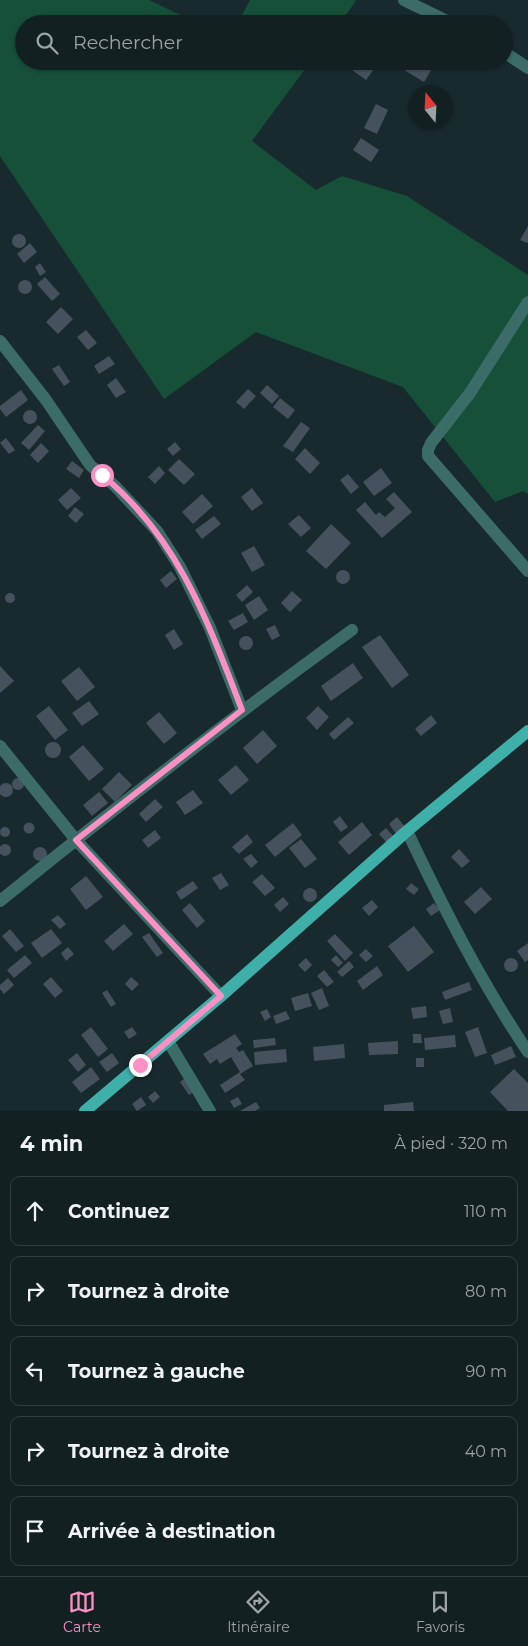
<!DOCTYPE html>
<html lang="fr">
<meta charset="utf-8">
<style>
body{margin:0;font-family:Montserrat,sans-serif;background:#202d2f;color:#f1f3f6}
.compass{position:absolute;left:408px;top:85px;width:45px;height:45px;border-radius:50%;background:#132022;box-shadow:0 1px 4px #0004;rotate:342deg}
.stop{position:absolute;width:15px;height:15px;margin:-11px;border:4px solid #fc8fc3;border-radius:50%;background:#fff}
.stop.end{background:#fc8fc3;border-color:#fff;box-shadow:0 1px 5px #0008}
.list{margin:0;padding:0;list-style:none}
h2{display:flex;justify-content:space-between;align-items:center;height:65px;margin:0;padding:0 20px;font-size:21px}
h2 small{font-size:16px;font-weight:400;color:#9da3a5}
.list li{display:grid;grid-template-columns:32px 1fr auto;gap:15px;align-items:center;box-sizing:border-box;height:70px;margin:0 10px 10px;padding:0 10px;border:1px solid #323e40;border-radius:10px}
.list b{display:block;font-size:19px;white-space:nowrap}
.list em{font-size:16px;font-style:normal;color:#9da3a5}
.icon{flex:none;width:28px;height:28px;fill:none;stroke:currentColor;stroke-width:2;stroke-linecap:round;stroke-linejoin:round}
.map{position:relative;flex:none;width:528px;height:1111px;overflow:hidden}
.search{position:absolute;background:#132022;box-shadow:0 1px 4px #0004;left:15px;right:15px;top:15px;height:55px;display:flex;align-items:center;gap:12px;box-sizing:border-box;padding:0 18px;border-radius:28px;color:#9da3a5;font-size:19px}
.sheet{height:465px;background:#132022}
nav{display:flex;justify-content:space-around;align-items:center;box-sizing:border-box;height:70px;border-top:1px solid #323e40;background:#132022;font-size:14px;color:#9da3a5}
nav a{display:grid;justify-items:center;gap:2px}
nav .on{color:#fc8fc3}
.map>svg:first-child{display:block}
.green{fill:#165038}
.building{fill:#45525d}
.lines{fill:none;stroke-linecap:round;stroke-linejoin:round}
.minor{stroke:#3b6c68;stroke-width:12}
.major{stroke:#3fb0a9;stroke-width:12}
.route{stroke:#fc8fc3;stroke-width:6}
</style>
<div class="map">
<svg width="528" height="1111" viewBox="0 0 528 1111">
<rect width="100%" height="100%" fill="#192a2e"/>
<!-- green -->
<path class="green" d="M0,0H149L178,14L215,24H24V61H311L252,141L316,190L342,176L407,196L528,275V494L523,491L495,502L403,387L256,332L164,399L0,156Z
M250,0H354L356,1L339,24H237Z"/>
<!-- building -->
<path class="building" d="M348,61H380L366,80L345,65Z
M405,61H434L436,62L424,82L401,68Z
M376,104L388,110L377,134L364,128Z
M361,138L379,150L371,162L353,150Z
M528,226V242L527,243L520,240Z
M12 241a7 7 0 1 1 14 0a7 7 0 1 1-14 0Z
M30,243L37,252L24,263L17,254Z
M40,263L46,272L40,276L35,267Z
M45,277L60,294L52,301L37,284Z
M18 287a7 7 0 1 1 14 0a7 7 0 1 1-14 0Z
M61,307L73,319L58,334L46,322Z
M86,330L97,343L88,350L77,337Z
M109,356L115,364L99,374L94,366Z
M59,365L70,382L64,386L52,369Z
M116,378L126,392L116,398L107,385Z
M267,385L279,396L272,404L260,393Z
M248,389L256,396L244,409L236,402Z
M21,390L28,400L6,417L0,409V406Z
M280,398L295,410L288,419L273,407Z
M23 417a7 7 0 1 1 14 0a7 7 0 1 1-14 0Z
M301,422L310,428L293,452L283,446Z
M38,425L45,431L29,450L21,443Z
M6,438L15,450L9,454L0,443Z
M175,442L181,449L173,456L167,449Z
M41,443L49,451L38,463L30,455Z
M305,448L320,463L310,474L295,459Z
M179,459L195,474L184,485L168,470Z
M72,461L84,470L79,478L66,469Z
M159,466L165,473L155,484L148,477Z
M381,468L392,483L374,496L363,482Z
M348,474L359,487L351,494L340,480Z
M71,488L81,498L67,510L58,500Z
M252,488L263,503L252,511L241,497Z
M394,492L412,512L382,538L356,510L365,502L376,515L379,512L385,517L395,508L386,499Z
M202,494L213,506L193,524L182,512Z
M75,507L84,514L76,523L68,516Z
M299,515L311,528L301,537L288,524Z
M214,516L221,524L202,539L195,530Z
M331,524L351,543L326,569L306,551Z
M254,546L265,565L252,572L241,553Z
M336 577a7 7 0 1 1 14 0a7 7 0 1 1-14 0Z
M171,571L177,579L166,588L160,580Z
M247,585L253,592L242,602L236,595Z
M292,591L302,600L290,612L281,603Z
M5 598a5 5 0 1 1 10 0a5 5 0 1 1-10 0Z
M259,596L268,610L254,620L245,605Z
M243,613L248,622L234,630L228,621Z
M275,625L280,636L272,640L266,629Z
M174,629L183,644L174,650L165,635Z
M380,635L409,675L392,688L362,647Z
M239 643a7 7 0 1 1 14 0a7 7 0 1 1-14 0Z
M353,663L363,678L331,701L321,686Z
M0,666L14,681L0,693Z
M79,667L95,687L77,701L61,681Z
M89,701L99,714L82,726L72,713Z
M49,706L68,730L55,740L36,716Z
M318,706L329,717L317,730L306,718Z
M159,712L177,733L164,744L146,723Z
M431,715L437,723L421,736L415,729Z
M348,717L354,723L334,740L329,734Z
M263,730L277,746L257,764L243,748Z
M45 750a8 8 0 1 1 16 0a8 8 0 1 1-16 0Z
M83,745L104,769L89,781L69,757Z
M236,765L249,780L231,795L218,780Z
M119,772L132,785L115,802L102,789Z
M12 784a6 6 0 1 1 12 0a6 6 0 1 1-12 0Z
M-1 790a7 7 0 1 1 14 0a7 7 0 1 1-14 0Z
M193,790L203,803L185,815L176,802Z
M99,792L108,803L92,816L83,805Z
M155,799L163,807L146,822L139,814Z
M340,816L348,827L341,832L333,822Z
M397,817L405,827L396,834L389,824Z
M362,822L372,835L349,855L338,842Z
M23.5 828a5.5 5.5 0 1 1 11 0a5.5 5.5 0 1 1-11 0Z
M293,823L302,835L275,857L265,845Z
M0 832a5 5 0 1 1 10 0a5 5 0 1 1-10 0Z
M386,828L393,836L386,842L379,834Z
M155,830L161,838L148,848L142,840Z
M247,834L253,842L239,854L232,847Z
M301,839L317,859L305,868L289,848Z
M-1 850a6 6 0 1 1 12 0a6 6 0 1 1-12 0Z
M33 854a7 7 0 1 1 14 0a7 7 0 1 1-14 0Z
M459,849L470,861L462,868L451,857Z
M251,854L258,862L251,868L243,859Z
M221,873L229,885L220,890L212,878Z
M262,874L275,888L265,896L252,882Z
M86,876L103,897L86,910L70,889Z
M193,881L198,888L181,900L176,892Z
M411,883L419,889L414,895L406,889Z
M481,887L492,899L475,914L464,902Z
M303 895a7 7 0 1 1 14 0a7 7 0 1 1-14 0Z
M283,897L289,904L280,912L274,905Z
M372,900L378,907L369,916L362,908Z
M190,903L205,921L197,928L182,910Z
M434,903L440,910L431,916L426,909Z
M58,915L66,924L60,929L51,920Z
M124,924L133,934L113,951L104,941Z
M414,926L434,952L408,972L388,946Z
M10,929L24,946L16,952L2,936Z
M51,929L62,943L42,958L31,943Z
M149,933L163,953L157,957L142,937Z
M335,934L353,953L345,961L327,941Z
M528,943V960L525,962L517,951Z
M68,947L74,954L66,961L61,953Z
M366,949L373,956L366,962L359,955Z
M25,955L32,963L14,978L7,970Z
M336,955L343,963L338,967L331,960Z
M306,958L312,965L305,972L298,965Z
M504 965a7 7 0 1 1 14 0a7 7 0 1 1-14 0Z
M349,961L354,967L342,977L337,972Z
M377,966L383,975L363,990L357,981Z
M324,970L334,982L327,987L317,976Z
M51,977L63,991L55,998L43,984Z
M131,977L139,984L132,991L125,984Z
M8,978L14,985L4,994L0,989V985Z
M469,982L472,990L445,1000L442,992Z
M322,988L329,1006L319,1010L311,993Z
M107,990L116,1004L111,1007L102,993Z
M308,993L312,1006L295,1011L291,998Z
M426,1006L427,1017L413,1019L411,1008Z
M450,1008L453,1022L443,1024L439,1011Z
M267,1009L271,1017L265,1021L260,1012Z
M286,1011L290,1019L276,1024L273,1016Z
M91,1027L108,1049L98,1057L81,1035Z
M132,1027L137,1034L129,1039L124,1032Z
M478,1027L487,1053L475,1057L465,1032Z
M235,1034L242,1044L236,1048L239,1052L243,1050L253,1066L240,1074L245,1080L225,1093L220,1085L240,1072L231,1057L220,1064L217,1059L210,1064L203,1054Z
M413,1034H421L422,1043H413Z
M455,1035L456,1047L425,1050L424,1038Z
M275,1038L276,1045L254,1048L253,1040Z
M398,1041V1054L369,1055L368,1043Z
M344,1044L345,1058L314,1061L313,1047Z
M511,1046L516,1057L495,1065L491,1055Z
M286,1049L287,1062L255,1065L254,1052Z
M77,1053L86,1065L78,1072L68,1060Z
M112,1053L119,1063L107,1072L99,1062Z
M416,1058H424V1067H416Z
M91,1067L100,1079L81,1093L72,1082Z
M514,1069L528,1083V1111H508L490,1092Z
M185,1078L195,1091L189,1095L180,1082Z
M155,1091L160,1097L153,1103L148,1097Z
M141,1097L146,1105L137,1111L132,1104Z
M238,1097L242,1104L234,1108L230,1101Z
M256,1102L260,1108L255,1111H240Z
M413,1102L414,1111H384V1105Z"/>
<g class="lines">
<!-- minor -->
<path class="minor" d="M404,0L453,24
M504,52L528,68
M528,302L470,393L431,443L428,450V456L528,571
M0,341L46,400L90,465L115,486L157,531L180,567L210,628L242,710
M0,746L76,840L221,996
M407,831C443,907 481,982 528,1052
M0,901C115,808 232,717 352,630
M168,1041L210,1111"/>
<!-- major -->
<path class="major" d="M85,1111L221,996L407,831L528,731"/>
</g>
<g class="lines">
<!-- route -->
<path class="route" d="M102,475C178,537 208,622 242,710L76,840L221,996L140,1065"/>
</g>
</svg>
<svg class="compass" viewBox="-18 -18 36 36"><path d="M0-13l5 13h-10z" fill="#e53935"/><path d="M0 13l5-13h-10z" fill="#9da3a5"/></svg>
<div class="stop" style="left:102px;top:475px"></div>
<div class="stop end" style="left:140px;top:1065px"></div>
<div class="search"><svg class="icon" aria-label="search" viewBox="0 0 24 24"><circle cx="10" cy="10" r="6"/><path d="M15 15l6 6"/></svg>Rechercher</div>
</div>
<section class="sheet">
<h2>4 min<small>À pied · 320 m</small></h2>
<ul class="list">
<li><svg class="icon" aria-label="ahead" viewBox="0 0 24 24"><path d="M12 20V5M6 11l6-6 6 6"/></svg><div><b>Continuez</b></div><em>110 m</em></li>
<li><svg class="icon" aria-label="right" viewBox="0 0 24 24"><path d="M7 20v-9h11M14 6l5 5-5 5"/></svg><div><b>Tournez à droite</b></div><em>80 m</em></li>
<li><svg class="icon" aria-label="left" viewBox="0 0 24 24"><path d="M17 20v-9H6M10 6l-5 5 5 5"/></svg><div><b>Tournez à gauche</b></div><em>90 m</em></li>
<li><svg class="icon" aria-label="right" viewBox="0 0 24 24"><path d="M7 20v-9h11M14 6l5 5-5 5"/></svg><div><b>Tournez à droite</b></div><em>40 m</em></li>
<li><svg class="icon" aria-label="arrive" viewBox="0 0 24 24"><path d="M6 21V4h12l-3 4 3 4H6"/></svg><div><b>Arrivée à destination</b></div></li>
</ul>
</section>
<nav>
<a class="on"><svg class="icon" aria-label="map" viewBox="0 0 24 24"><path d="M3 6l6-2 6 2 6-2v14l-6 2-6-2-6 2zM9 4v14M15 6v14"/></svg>Carte</a>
<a><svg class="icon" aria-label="directions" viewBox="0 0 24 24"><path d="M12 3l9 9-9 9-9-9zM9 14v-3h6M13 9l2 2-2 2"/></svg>Itinéraire</a>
<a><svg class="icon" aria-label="saved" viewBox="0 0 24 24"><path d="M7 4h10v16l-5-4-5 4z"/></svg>Favoris</a>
</nav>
